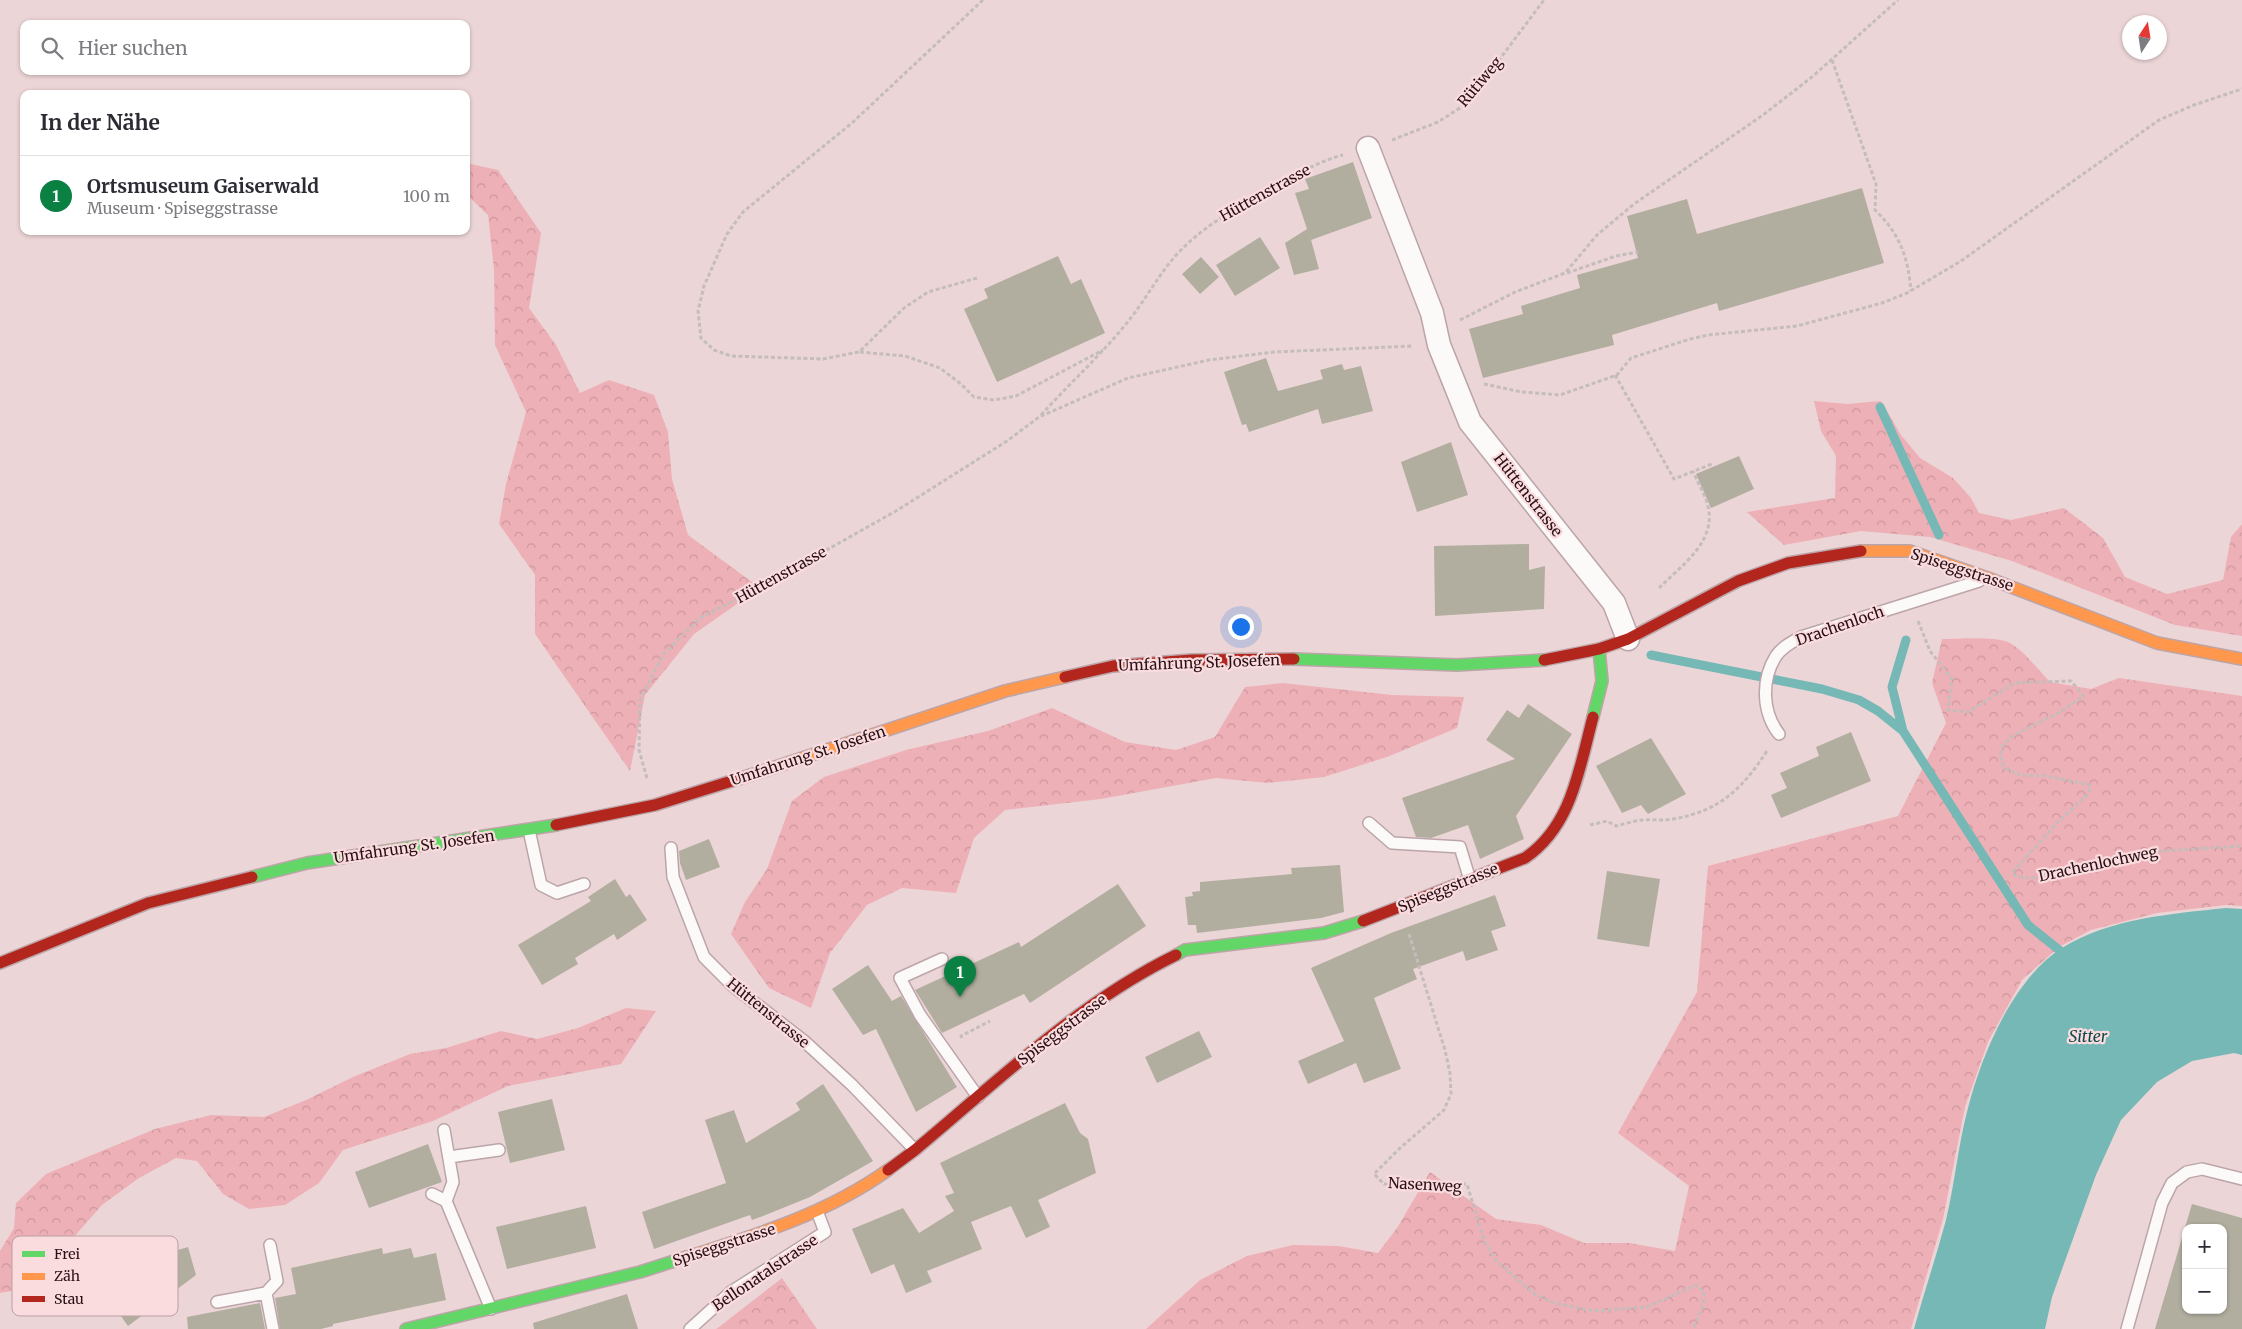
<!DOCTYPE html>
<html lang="de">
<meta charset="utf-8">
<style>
body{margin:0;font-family:Merriweather,serif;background:#f2f2f3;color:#2b2b33}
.controls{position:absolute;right:15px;bottom:15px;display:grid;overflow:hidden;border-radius:10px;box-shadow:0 1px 4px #0004}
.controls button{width:45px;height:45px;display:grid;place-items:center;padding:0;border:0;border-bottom:1px solid #e1e1e2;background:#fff;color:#2b2b33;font:25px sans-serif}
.compass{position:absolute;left:2122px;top:15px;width:45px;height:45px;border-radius:50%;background:#fff;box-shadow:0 1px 4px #0004;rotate:12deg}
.you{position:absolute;left:1240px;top:626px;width:18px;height:18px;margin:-12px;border:4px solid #fff;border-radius:50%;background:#1a73e8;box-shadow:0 0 0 8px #1a73e833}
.badge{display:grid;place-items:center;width:32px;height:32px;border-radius:50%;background:#0b8043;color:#fff;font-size:16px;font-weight:700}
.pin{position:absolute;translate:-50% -41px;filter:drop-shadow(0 1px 2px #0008)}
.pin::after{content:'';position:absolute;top:26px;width:18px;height:15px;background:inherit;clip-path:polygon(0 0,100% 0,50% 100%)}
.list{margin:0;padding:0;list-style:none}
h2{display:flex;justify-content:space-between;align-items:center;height:65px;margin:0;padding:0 20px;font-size:21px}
h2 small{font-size:16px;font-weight:400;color:#7c7c81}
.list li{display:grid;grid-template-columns:32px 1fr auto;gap:15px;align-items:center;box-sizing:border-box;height:80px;padding:0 20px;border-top:1px solid #e1e1e2}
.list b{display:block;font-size:19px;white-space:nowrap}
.list p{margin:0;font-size:16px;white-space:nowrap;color:#7c7c81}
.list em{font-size:16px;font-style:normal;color:#7c7c81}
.icon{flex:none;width:28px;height:28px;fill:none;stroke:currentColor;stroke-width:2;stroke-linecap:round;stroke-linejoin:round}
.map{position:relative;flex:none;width:2242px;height:1329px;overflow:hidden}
.search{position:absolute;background:#fff;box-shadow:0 1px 4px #0004;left:20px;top:20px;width:450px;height:55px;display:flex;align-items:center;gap:12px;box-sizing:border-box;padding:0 18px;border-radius:10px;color:#7c7c81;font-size:19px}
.panel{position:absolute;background:#fff;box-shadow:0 1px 4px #0004;left:20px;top:90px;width:450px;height:145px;border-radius:10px}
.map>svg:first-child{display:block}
.forest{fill:url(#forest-crowns)}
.water{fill:#75b8b6}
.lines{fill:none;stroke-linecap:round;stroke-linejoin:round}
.stream{stroke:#75b8b6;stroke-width:9}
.building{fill:#b1ae9f;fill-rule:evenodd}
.lane-casing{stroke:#bca5a8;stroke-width:14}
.street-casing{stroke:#bca5a8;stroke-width:25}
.fast-casing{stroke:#bca5a8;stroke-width:14}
.slow-casing{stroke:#bca5a8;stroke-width:14}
.jam-casing{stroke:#bca5a8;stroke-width:14}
.path{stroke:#c5bcbc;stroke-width:3;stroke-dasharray:4 2.5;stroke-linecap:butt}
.lane{stroke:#fcf9f9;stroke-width:11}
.street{stroke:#fcf9f9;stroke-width:22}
.fast{stroke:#63d668;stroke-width:11}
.slow{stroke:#ff974d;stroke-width:11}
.jam{stroke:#b3261e;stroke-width:11}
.labels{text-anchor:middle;stroke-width:4.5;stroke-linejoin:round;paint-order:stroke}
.street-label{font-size:15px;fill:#281014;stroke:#fadcdf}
.water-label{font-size:16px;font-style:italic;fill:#0b4a49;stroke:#fadcdf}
.key{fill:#fadcdf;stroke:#bb9fa2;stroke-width:1}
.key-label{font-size:14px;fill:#281014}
</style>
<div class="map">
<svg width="2242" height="1329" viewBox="0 0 2242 1329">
<defs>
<pattern id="forest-crowns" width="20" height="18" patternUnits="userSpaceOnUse" patternTransform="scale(1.25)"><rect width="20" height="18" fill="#eeb0b7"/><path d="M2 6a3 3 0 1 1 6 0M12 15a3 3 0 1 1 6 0" fill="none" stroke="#cc969c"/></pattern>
</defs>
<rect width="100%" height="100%" fill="#ecd5d7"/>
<!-- forest -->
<path class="forest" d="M466,163L498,170L541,233L529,308L556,345L580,393L609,380L654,395L668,432L672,479L688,535L760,588L694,634L645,695L630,771L535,634V575L499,524L506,484L526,412L495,345L494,269L488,215L466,194Z
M1814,401L1847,404L1881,401L1901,435L1920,458L1953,478L1971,498L1979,513L2011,520L2064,508L2103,538L2125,577L2167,594L2223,580L2231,537L2242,524V636L2175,625L2012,561L1930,537L1861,531L1784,545L1747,512L1835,498L1836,456L1821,431Z
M1942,639C1958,639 1994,636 2008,642C2023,649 2039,671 2050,682L2091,689L2119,678L2242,696V906L2226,905L2157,913L2091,930L2059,947L2022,980L1988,1042L1965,1107L1943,1219L1911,1329H1146L1200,1280L1247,1256L1293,1245L1339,1246L1378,1253L1397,1228L1430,1172L1496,1219L1541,1225L1584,1243H1629L1675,1251L1689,1186L1618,1133L1697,992L1708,866L1898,816L1946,723L1932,683Z
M1283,683L1392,695L1464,697L1457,728L1387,757L1324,777L1268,783L1216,778L1101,799L1005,810L974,838L956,893L902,888L867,905L830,953L811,1008L769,988L731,934L745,902L767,869L792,801L824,777L906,750L988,731L1052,708L1125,742L1176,750L1215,737L1245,687Z
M626,1008L656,1011L621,1064L508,1086L433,1121L343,1150L319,1183L285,1205L249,1209L223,1194L197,1161L176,1158L139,1178L102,1205L29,1288L0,1293V1251L14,1228L16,1203L46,1174L155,1129L211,1115L264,1117L306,1100L353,1077L410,1054L446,1048L501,1031L537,1039L578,1028Z
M782,1278L817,1329H716L719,1327Z"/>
<!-- water -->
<path class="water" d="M2226,908L2242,909V1055L2234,1053L2192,1061L2157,1082L2121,1120L2096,1175L2052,1297L2045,1329H1914C1924,1293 1936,1257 1946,1220C1955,1183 1958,1145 1968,1108C1982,1054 2013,979 2062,948C2110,918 2171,914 2226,908Z"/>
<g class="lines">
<!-- stream -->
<path class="stream" d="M1880,407L1939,535
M1651,655L1822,689L1859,700L1878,711L1903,731L2028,925L2068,957
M1903,731L1892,687L1906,640"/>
</g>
<!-- building -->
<path class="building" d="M1353,162L1372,218L1311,240L1310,236L1319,269L1294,275L1285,243L1307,229L1295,193L1309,189L1305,179Z
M1862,188L1884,263L1719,311L1717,303L1612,335L1614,345L1483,378L1469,329L1523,314L1521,306L1580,288L1577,275L1638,258L1627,216L1687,199L1697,234Z
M1260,237L1280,268L1235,296L1216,265Z
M1058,256L1071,284L1081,279L1105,333L997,382L964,309L988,298L984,289Z
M1201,257L1219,277L1200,294L1182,274Z
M1266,358L1278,391L1323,379L1320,370L1342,364L1344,370L1361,366L1373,411L1322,424L1318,409L1249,432L1246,424L1242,425L1224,372Z
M1451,442L1468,495L1417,512L1401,462Z
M1739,456L1754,489L1711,508L1696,474Z
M1529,544V570L1545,566L1544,609L1435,616L1434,546Z
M1528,704L1572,734L1516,816L1524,839L1480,859L1468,825L1431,838L1416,837L1402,798L1515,759L1486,740L1507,710L1519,718Z
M1851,732L1871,781L1781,818L1771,795L1787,788L1780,773L1819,756L1816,747Z
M1651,738L1686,794L1648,814L1641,805L1622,813L1596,766Z
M709,839L720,867L686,880L680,863L679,851Z
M1340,865L1344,912L1321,918L1197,933L1196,925H1188L1185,897L1193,896L1192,892L1200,891V882L1292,874L1291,868Z
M1607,871L1660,879L1649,947L1597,939Z
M615,879L626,897L630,894L647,920L617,940L614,934L575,958L578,964L542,985L518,945L591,901L588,897Z
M1118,884L1146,926L1030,1003L1024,994L942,1033L915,990L1019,942L1021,947Z
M1495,895L1506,926L1491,931L1498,950L1466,961L1463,951L1413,969L1417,979L1374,998L1401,1069L1364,1083L1356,1063L1308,1084L1298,1061L1344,1041L1311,968L1391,933Z
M868,965L892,1001L901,996L957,1087L916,1112L876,1029L863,1035L832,989Z
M1199,1031L1212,1057L1157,1083L1145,1057Z
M823,1084L873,1161L810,1197L763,1216L752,1220L750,1215L654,1249L642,1212L726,1183L705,1120L734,1110L746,1143L800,1110L796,1103Z
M552,1099L565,1150L510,1163L498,1112Z
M1065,1103L1080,1133L1088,1139L1096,1173L1038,1200L1050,1227L1026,1238L1011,1206L971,1222L982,1249L927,1271L932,1282L906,1293L894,1264L871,1274L852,1229L903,1208L919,1233L954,1211L945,1196L954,1193L940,1163Z
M428,1144L442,1182L369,1208L355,1172Z
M2192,1204L2242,1218V1329H2155ZM2186,1228H2223V1310H2186Z
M586,1206L596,1248L507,1269L496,1227Z
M153,1245L161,1255L188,1247L196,1275L128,1326L99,1285Z
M382,1248L383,1254L411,1248L414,1258L436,1253L446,1300L333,1324V1326L321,1329H280L275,1298L296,1294L291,1268Z
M627,1294L638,1329H534L533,1323Z
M260,1303L265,1329H188L187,1317Z"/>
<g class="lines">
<!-- lane casing -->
<g class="lane-casing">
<path id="lane" d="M1779,734C1762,712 1761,680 1776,656C1782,647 1792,642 1801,637L1979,581
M1369,823L1392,843L1460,847L1470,880
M529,830L541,885L557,893L584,884
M671,848L673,877L704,957L733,986L804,1041L852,1085L915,1150
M942,959L900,978L920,1015L978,1097
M444,1130L453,1182L446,1201
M449,1157L499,1150
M432,1194L446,1201L491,1309
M266,1293L277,1281L270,1245
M217,1302L266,1293L273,1329
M690,1329L731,1292L825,1232L817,1211
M2127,1329L2162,1203L2172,1183L2187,1172L2202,1169L2242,1179"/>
</g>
<!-- street casing -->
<g class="street-casing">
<path id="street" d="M1368,148L1432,313L1439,345L1470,422L1614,603L1628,639"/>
</g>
<!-- fast casing -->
<g class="fast-casing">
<path id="fast" d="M1294,659L1457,665L1544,660
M1593,717L1602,681L1599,649
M252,877L307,863L556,825
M1176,955L1185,950L1324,933L1363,921
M406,1329L640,1272L687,1257"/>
</g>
<!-- slow casing -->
<g class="slow-casing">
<path id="slow" d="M1861,551H1910L1988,578L2157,643L2242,659
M751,775L1005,691L1065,677
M687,1257C757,1235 828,1213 888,1170"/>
</g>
<!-- jam casing -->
<g class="jam-casing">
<path id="jam" d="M1544,660L1599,649L1628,639L1738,581L1788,563L1861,551
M1065,677L1113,666L1192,660L1294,659
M556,825L655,805L751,775
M1363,921L1525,858C1572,826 1579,769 1593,717
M0,963L148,903L252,877
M888,1170L915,1150C998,1081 1078,1003 1176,955"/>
</g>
<!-- path -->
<path class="path" d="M1832,60L1876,184L1875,210C1900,234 1908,257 1911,291
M1392,140L1438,122L1466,104L1544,0
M1567,273L1616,256L1638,252
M977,278L928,292L904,308L859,352L823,359L731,356L714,350L701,338L698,311L704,286L727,234L743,212L852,123L983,0
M1460,320L1515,292L1565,273L1597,235L1634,204L1763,115L1812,77L1898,0
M860,352L905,356L940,368L961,384L974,397L994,400L1016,396L1103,350
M1615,375L1674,479L1712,464
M1484,384L1522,392L1560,395L1617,375L1631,358L1690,339L1708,335L1797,326L1882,303L1907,293L1961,261L2159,120L2194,105L2242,89
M1041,415C1069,384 1100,356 1126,324C1145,301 1158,275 1178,253C1206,224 1239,206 1274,187C1296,175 1319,161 1343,155
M1659,588C1682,565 1719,540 1707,503C1704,492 1697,482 1693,471
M1918,621L1930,651L1952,679L1948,710L1968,712L2015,683L2071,681L2084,696L2060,712L2012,736L2003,745L2000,755L2004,768L2020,775L2046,776L2090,785L2089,793L2057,823L2012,873L2018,877L2032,878L2147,852L2242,846
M647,778L639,750L640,700L663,655L700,618L766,584L896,511L1007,441L1039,417L1128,378L1209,360L1274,352L1413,346
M1590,825L1607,821L1616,826C1624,824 1633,821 1642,820C1652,819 1663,821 1673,819C1720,811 1742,789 1767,751
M1409,934L1445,1050L1450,1073L1451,1094L1444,1110L1399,1149L1374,1174L1384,1184H1467L1484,1240L1497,1262L1536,1295L1555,1303L1593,1311L1647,1307L1696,1285L1704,1292L1703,1305L1693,1329
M962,1038L961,1036L990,1021"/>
<!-- lane -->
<use href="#lane" class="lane"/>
<!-- street -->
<use href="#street" class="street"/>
<!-- fast -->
<use href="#fast" class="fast"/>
<!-- slow -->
<use href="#slow" class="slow"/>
<!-- jam -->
<use href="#jam" class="jam"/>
</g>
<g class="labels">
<!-- street labels -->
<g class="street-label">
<text transform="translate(1480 82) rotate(-50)" y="5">Rütiweg</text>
<text transform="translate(1265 193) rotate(-29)" y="5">Hüttenstrasse</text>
<text transform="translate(1528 495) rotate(52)" y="5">Hüttenstrasse</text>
<text transform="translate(1962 570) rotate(18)" y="5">Spiseggstrasse</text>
<text transform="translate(781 575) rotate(-29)" y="5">Hüttenstrasse</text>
<text transform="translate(1840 626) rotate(-19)" y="5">Drachenloch</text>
<text transform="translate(1199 663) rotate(-2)" y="5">Umfahrung St. Josefen</text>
<text transform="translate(808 756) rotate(-18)" y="5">Umfahrung St. Josefen</text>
<text transform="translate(414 847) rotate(-8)" y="5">Umfahrung St. Josefen</text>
<text transform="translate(2098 864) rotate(-12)" y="5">Drachenlochweg</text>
<text transform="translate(1448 888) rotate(-22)" y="5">Spiseggstrasse</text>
<text transform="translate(768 1013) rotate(39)" y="5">Hüttenstrasse</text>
<text transform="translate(1062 1030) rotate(-37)" y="5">Spiseggstrasse</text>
<text transform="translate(1425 1185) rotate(3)" y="5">Nasenweg</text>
<text transform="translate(724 1245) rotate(-18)" y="5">Spiseggstrasse</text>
<text transform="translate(765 1273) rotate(-34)" y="5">Bellonatalstrasse</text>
</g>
<!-- water labels -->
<g class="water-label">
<text x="2088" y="1042">Sitter</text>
</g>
</g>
<!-- legend -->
<rect x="12" y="1236" width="166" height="80" rx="8" class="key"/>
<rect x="22" y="1251" width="23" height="6" fill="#63d668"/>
<rect x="22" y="1273" width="23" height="7" fill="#ff974d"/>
<rect x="22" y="1296" width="23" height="6" fill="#b3261e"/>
<g class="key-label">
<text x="54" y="1259">Frei</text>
<text x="54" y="1281">Zäh</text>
<text x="54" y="1304">Stau</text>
</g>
</svg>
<div class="controls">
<button>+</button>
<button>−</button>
</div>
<svg class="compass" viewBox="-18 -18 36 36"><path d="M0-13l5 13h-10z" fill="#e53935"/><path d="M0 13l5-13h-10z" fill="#7c7c81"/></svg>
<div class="you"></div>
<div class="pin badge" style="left:960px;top:997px">1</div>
<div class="search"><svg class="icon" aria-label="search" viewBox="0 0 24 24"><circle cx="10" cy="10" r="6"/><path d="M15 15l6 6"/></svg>Hier suchen</div>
<section class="panel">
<h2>In der Nähe<small></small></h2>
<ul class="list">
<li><span class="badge">1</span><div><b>Ortsmuseum Gaiserwald</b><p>Museum · Spiseggstrasse</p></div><em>100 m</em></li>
</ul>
</section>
</div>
